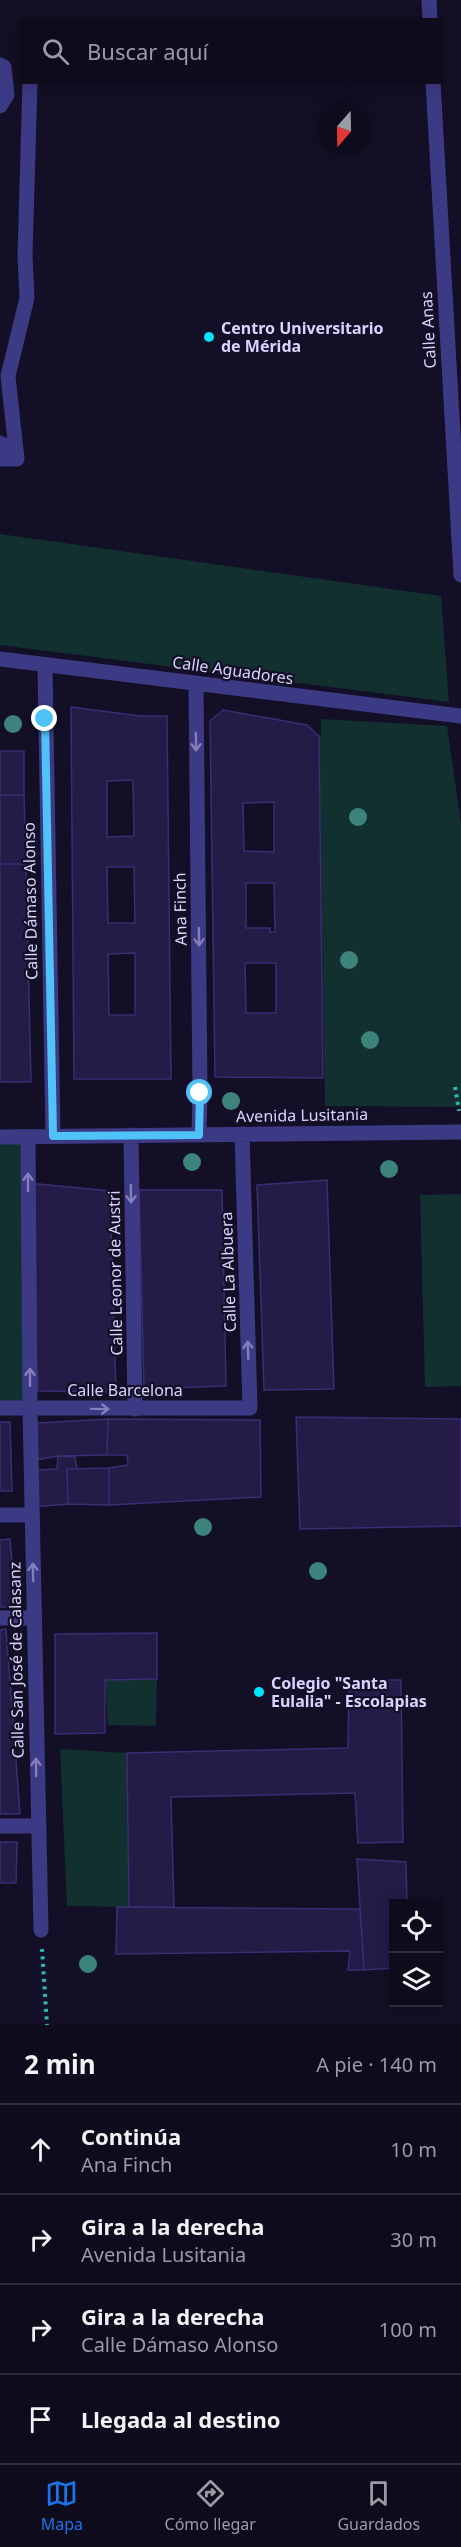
<!DOCTYPE html>
<html lang="es">
<meta charset="utf-8">
<style>
body{margin:0;font-family:"Noto Sans",sans-serif;background:#171425;color:#f1f3f6}
.controls{position:absolute;right:18px;bottom:18px;display:grid;overflow:hidden;border-radius:0px;box-shadow:0 3px 15px #0003}
.controls button{width:54px;height:54px;display:grid;place-items:center;padding:0;border:0;border-bottom:2px solid #2e2b3b;background:#0e0b1c;color:#f1f3f6;font:30px sans-serif}
.compass{position:absolute;left:317px;top:102px;width:54px;height:54px;border-radius:50%;background:#0e0b1c;box-shadow:0 3px 15px #0003;rotate:200deg}
.stop{position:absolute;width:18px;height:18px;margin:-14px;border:4px solid #4fc3f7;border-radius:50%;background:#fff}
.stop.end{background:#4fc3f7;border-color:#fff;box-shadow:0 2px 6px #0008}
.list{margin:0;padding:0;list-style:none}
h2{display:flex;justify-content:space-between;align-items:center;height:78px;margin:0;padding:0 24px;font-size:26px}
h2 small{font-size:20px;font-weight:400;color:#9b9ba3}
.list li{display:grid;grid-template-columns:39px 1fr auto;gap:18px;align-items:center;box-sizing:border-box;height:90px;padding:0 24px;border-top:2px solid #2e2b3b}
.list b{display:block;font-size:22px;white-space:nowrap}
.list p{margin:0;font-size:20px;white-space:nowrap;color:#9b9ba3}
.list em{font-size:20px;font-style:normal;color:#9b9ba3}
.icon{flex:none;width:33px;height:33px;fill:none;stroke:currentColor;stroke-width:2;stroke-linecap:round;stroke-linejoin:round}
.map{position:relative;flex:none;width:461px;height:2025px;overflow:hidden}
.search{position:absolute;background:#0e0b1c;box-shadow:0 3px 15px #0003;left:18px;right:18px;top:18px;height:66px;display:flex;align-items:center;gap:15px;box-sizing:border-box;padding:0 21px;border-radius:0px;color:#9b9ba3;font-size:22px}
.sheet{height:438px;background:#0e0b1c}
nav{display:flex;justify-content:space-around;align-items:center;box-sizing:border-box;height:84px;border-top:2px solid #2e2b3b;background:#0e0b1c;font-size:16px;color:#9b9ba3}
nav a{display:grid;justify-items:center;gap:3px}
nav .on{color:#1a73e8}
.map>svg:first-child{display:block}
.green{fill:#12302f}
.building{fill:#241b47;stroke:#3b2d73;stroke-width:1.5;fill-rule:evenodd}
.lines{fill:none;stroke-linecap:round;stroke-linejoin:round}
.path{stroke:#2fb8b0;stroke-width:4;stroke-dasharray:3 4.5;stroke-linecap:butt}
.street{stroke:#3d3a85;stroke-width:15}
.tree{fill:#3d827b}
.oneway{stroke:#837fbc}
.route{stroke:#4fc3f7;stroke-width:8}
.poi-dot{fill:#00e5ff;stroke:#130f26;stroke-width:2}
.labels{text-anchor:middle;stroke-width:4.5;stroke-linejoin:round;paint-order:stroke}
.poi-label{font-size:16px;font-weight:bold;fill:#d9d4ff;stroke:#130f26;text-anchor:start}
.street-label{font-size:16px;fill:#d9d4ff;stroke:#130f26}
</style>
<div class="map">
<svg width="461" height="2025" viewBox="0 0 461 2025">
<rect width="100%" height="100%" fill="#130f26"/>
<!-- green -->
<path class="green" d="M0,534L441,596L449,702L0,645Z
M321,719L447,726L461,823V1107L325,1106L319,736H321Z
M0,1137H28L30,1408H0Z
M461,1194V1386L425,1387L420,1195Z
M157,1679L156,1726L108,1725L105,1680Z
M60,1749L127,1753L129,1907L67,1906Z"/>
<!-- building -->
<path class="building" d="M71,707L140,716H167L171,1079H74ZM133,780L134,836L107,837V781ZM107,867H134L135,923H108ZM135,953V1015H109L108,954Z
M223,710L307,725L319,736L323,1078L215,1077L210,721ZM274,802V852L244,851L243,803ZM246,883H274L275,932H270V928H246ZM245,963H276V1013H246Z
M0,751H24V795H0Z
M0,795H24L26,864H0Z
M0,864H26L31,1082H0Z
M327,1180L334,1389L264,1390L257,1185Z
M28,1183L110,1191L116,1392L38,1391Z
M139,1190H222L226,1386L144,1389Z
M296,1417L461,1419V1526L300,1529Z
M108,1419L260,1420L261,1497L109,1505V1468L128,1465L127,1455H107Z
M108,1419L107,1455L58,1456L35,1460L37,1423Z
M0,1422H10L12,1491H0Z
M58,1456L75,1457L77,1469H67L68,1504L32,1507L38,1470L57,1469Z
M109,1468V1505L68,1504L67,1469Z
M10,1539L16,1607H0V1540Z
M6,1629L20,1814H0V1630Z
M157,1633V1679L105,1680V1733L55,1734V1634Z
M349,1680H401L403,1842L358,1843L355,1793L171,1797L174,1907H129L127,1753L348,1748Z
M0,1842H17L16,1883H0Z
M357,1859L406,1862L407,1904H394V1968L364,1970Z
M117,1907L360,1909L364,1970H348L350,1951L116,1954Z"/>
<g class="lines">
<!-- path -->
<path class="path" d="M455,1087L459,1111
M42,1949L47,2025"/>
<!-- street -->
<path class="street" d="M429,0L430,20
M0,65L4,67L7,95L0,106
M433,82L461,575
M0,443L16,450L17,459H0
M16,450L8,376L27,298L25,256L30,82
M0,659L461,716
M45,665L53,1136
M196,683L200,1093L199,1135
M131,1135L135,1409
M0,1137L461,1132
M28,1137L30,1408L41,1930
M0,1408H250L242,1134
M0,1515H32
M0,1618H34
M0,1826H37"/>
</g>
<!-- trees -->
<g class="tree">
<circle cx="13" cy="724" r="9"/>
<circle cx="358" cy="817" r="9"/>
<circle cx="349" cy="960" r="9"/>
<circle cx="370" cy="1040" r="9"/>
<circle cx="231" cy="1101" r="9"/>
<circle cx="192" cy="1162" r="9"/>
<circle cx="389" cy="1169" r="9"/>
<circle cx="203" cy="1527" r="9"/>
<circle cx="318" cy="1571" r="9"/>
<circle cx="88" cy="1964" r="9"/>
</g>
<!-- one-way arrows -->
<defs><path id="oneway-shaft" d="M-6 0H5M1.5-3L5.5 0L1.5 3" fill="none" stroke-width="1.6" stroke-linecap="round" stroke-linejoin="round" transform="scale(1.5)"/></defs>
<g class="oneway">
<use href="#oneway-shaft" transform="translate(196 742) rotate(89)"/>
<use href="#oneway-shaft" transform="translate(199 937) rotate(89)"/>
<use href="#oneway-shaft" transform="translate(28 1182) rotate(-90)"/>
<use href="#oneway-shaft" transform="translate(131 1194) rotate(89)"/>
<use href="#oneway-shaft" transform="translate(248 1350) rotate(-92)"/>
<use href="#oneway-shaft" transform="translate(30 1377) rotate(-90)"/>
<use href="#oneway-shaft" transform="translate(100 1409) rotate(1)"/>
<use href="#oneway-shaft" transform="translate(33 1572) rotate(-91)"/>
<use href="#oneway-shaft" transform="translate(36 1767) rotate(-91)"/>
</g>
<g class="lines">
<!-- route -->
<path class="route" d="M45,719L53,1136L199,1135L200,1093"/>
</g>
<!-- markers -->
<g class="poi-dot">
<circle cx="209" cy="337" r="6"/>
<circle cx="259" cy="1692" r="6"/>
</g>
<g class="labels">
<!-- poi labels -->
<g class="poi-label">
<text x="221" y="334">Centro Universitario<tspan x="221" dy="18">de Mérida</tspan></text>
<text x="271" y="1689">Colegio "Santa<tspan x="271" dy="18">Eulalia" - Escolapias</tspan></text>
</g>
<!-- street labels -->
<g class="street-label">
<text transform="translate(428 330) rotate(-93)" y="6">Calle Anas</text>
<text transform="translate(233 670) rotate(8)" y="6">Calle Aguadores</text>
<text transform="translate(30 901) rotate(-91)" y="6">Calle Dámaso Alonso</text>
<text transform="translate(180 909) rotate(-91)" y="6">Ana Finch</text>
<text transform="translate(302 1115) rotate(-1)" y="6">Avenida Lusitania</text>
<text transform="translate(228 1272) rotate(-92)" y="6">Calle La Albuera</text>
<text transform="translate(115 1273) rotate(-91)" y="6">Calle Leonor de Austri</text>
<text x="125" y="1396">Calle Barcelona</text>
<text transform="translate(16 1660) rotate(-91)" y="6">Calle San José de Calasanz</text>
</g>
</g>
</svg>
<div class="controls">
<button><svg class="icon" aria-label="locate" viewBox="0 0 24 24"><circle cx="12" cy="12" r="6"/><path d="M12 2v4M12 18v4M2 12h4M18 12h4"/></svg></button>
<button><svg class="icon" aria-label="layers" viewBox="0 0 24 24"><path d="M12 4l9 5-9 5-9-5zM3 14l9 5 9-5"/></svg></button>
</div>
<svg class="compass" viewBox="-18 -18 36 36"><path d="M0-13l5 13h-10z" fill="#e53935"/><path d="M0 13l5-13h-10z" fill="#9b9ba3"/></svg>
<div class="stop" style="left:200px;top:1093px"></div>
<div class="stop end" style="left:45px;top:719px"></div>
<div class="search"><svg class="icon" aria-label="search" viewBox="0 0 24 24"><circle cx="10" cy="10" r="6"/><path d="M15 15l6 6"/></svg>Buscar aquí</div>
</div>
<section class="sheet">
<h2>2 min<small>A pie · 140 m</small></h2>
<ul class="list">
<li><svg class="icon" aria-label="ahead" viewBox="0 0 24 24"><path d="M12 20V5M6 11l6-6 6 6"/></svg><div><b>Continúa</b><p>Ana Finch</p></div><em>10 m</em></li>
<li><svg class="icon" aria-label="right" viewBox="0 0 24 24"><path d="M7 20v-9h11M14 6l5 5-5 5"/></svg><div><b>Gira a la derecha</b><p>Avenida Lusitania</p></div><em>30 m</em></li>
<li><svg class="icon" aria-label="right" viewBox="0 0 24 24"><path d="M7 20v-9h11M14 6l5 5-5 5"/></svg><div><b>Gira a la derecha</b><p>Calle Dámaso Alonso</p></div><em>100 m</em></li>
<li><svg class="icon" aria-label="arrive" viewBox="0 0 24 24"><path d="M6 21V4h12l-3 4 3 4H6"/></svg><div><b>Llegada al destino</b></div></li>
</ul>
</section>
<nav>
<a class="on"><svg class="icon" aria-label="map" viewBox="0 0 24 24"><path d="M3 6l6-2 6 2 6-2v14l-6 2-6-2-6 2zM9 4v14M15 6v14"/></svg>Mapa</a>
<a><svg class="icon" aria-label="directions" viewBox="0 0 24 24"><path d="M12 3l9 9-9 9-9-9zM9 14v-3h6M13 9l2 2-2 2"/></svg>Cómo llegar</a>
<a><svg class="icon" aria-label="saved" viewBox="0 0 24 24"><path d="M7 4h10v16l-5-4-5 4z"/></svg>Guardados</a>
</nav>
